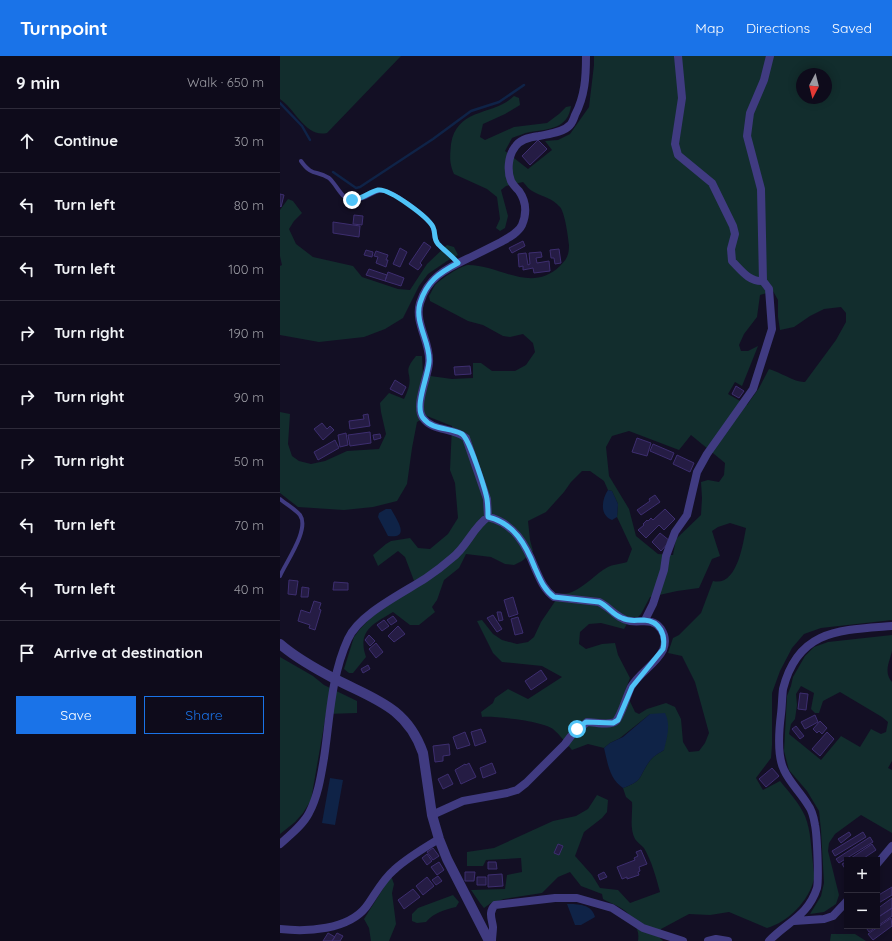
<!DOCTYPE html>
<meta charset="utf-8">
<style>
body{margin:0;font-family:Quicksand,sans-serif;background:#171424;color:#f1f3f6}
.controls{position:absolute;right:12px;bottom:12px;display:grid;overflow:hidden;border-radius:0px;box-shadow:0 2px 10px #0003}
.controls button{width:36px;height:36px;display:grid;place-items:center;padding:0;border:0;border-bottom:1px solid #2e2b3a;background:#0e0b1b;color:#f1f3f6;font:20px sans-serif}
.compass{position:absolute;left:516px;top:12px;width:36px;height:36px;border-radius:50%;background:#0e0b1b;box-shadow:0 2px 10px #0003;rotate:187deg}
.stop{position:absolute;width:12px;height:12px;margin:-9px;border:3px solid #4fc3f7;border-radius:50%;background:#fff}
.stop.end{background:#4fc3f7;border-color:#fff;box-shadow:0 1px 4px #0008}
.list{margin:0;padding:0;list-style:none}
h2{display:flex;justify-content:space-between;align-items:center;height:52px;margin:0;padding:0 16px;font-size:17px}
h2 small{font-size:13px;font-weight:400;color:#9b9ba3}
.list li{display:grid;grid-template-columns:26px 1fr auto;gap:12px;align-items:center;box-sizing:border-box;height:64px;padding:0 16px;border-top:1px solid #2e2b3a}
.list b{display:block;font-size:15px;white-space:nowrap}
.list em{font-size:13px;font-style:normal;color:#9b9ba3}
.actions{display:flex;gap:8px;padding:12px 16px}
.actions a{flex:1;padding:9px 0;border:1px solid #1a73e8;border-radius:0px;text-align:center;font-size:14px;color:#1a73e8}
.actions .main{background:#1a73e8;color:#fff}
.icon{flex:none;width:22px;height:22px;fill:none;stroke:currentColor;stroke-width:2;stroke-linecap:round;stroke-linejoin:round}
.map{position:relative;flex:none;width:612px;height:885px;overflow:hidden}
header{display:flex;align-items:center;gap:24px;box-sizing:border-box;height:56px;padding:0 20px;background:#1a73e8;color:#fff}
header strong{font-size:19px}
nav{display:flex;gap:22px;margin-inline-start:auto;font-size:14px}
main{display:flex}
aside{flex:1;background:#0e0b1b}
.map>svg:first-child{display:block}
.green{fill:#122d2d;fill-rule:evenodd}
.water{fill:#0f2347}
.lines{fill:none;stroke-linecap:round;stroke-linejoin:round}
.stream{stroke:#0f2347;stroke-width:2.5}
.building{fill:#251c44;stroke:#3d2e6f}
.service{stroke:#403b81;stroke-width:4}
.minor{stroke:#403b81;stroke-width:8}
.tertiary{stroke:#403b81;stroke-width:10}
.route{stroke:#4fc3f7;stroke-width:5}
</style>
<header>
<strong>Turnpoint</strong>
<nav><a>Map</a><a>Directions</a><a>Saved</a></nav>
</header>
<main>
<aside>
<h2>9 min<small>Walk · 650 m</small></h2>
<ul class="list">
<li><svg class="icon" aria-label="ahead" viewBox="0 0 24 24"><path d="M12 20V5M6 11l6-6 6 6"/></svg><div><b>Continue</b></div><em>30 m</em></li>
<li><svg class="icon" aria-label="left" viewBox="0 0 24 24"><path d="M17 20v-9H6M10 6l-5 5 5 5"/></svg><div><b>Turn left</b></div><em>80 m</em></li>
<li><svg class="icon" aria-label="left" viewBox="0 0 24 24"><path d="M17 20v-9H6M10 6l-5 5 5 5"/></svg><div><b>Turn left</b></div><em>100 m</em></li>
<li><svg class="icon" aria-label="right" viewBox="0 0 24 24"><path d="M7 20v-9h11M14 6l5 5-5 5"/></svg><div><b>Turn right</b></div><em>190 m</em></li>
<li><svg class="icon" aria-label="right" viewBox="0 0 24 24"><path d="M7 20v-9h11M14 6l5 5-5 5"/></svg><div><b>Turn right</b></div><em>90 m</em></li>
<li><svg class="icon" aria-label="right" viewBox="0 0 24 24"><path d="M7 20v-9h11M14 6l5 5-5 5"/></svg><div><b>Turn right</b></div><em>50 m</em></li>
<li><svg class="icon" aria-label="left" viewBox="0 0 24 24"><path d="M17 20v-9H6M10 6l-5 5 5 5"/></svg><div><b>Turn left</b></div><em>70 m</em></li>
<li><svg class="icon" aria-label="left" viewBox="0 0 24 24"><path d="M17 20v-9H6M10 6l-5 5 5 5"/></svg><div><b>Turn left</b></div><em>40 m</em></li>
<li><svg class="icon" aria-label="arrive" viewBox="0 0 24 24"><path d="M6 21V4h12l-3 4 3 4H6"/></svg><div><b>Arrive at destination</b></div></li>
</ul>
<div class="actions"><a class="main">Save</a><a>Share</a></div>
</aside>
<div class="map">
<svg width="612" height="885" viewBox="0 0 612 885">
<rect width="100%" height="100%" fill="#130f24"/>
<!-- green -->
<path class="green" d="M0,0H121L47,77C26,82 15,53 0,43Z
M314,0H612V564L541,572L524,578L512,592L500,615L492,637V689L491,702L476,722L483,734L500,725C509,736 519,747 525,760C531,775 531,792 533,808C533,813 535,819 534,823C529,845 508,866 487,872L449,856L430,859L409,858L381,873L379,881L383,885H358C359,878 358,875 355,869C349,853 338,851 323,843L322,838L301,830L290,816L278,821L262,837L224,843L211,847L204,852L200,847L191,834L225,833L227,819L242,816L241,802L206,804L203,810H187V796L214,792L273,765L296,760L308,753L317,739L328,744L327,756L322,762L304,776L295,800L312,819L320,832L338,834L350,847L380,836C376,821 372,806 364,792C361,789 357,786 355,783C349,771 353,758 352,746L346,741L343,732C363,725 358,722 369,706C372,701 379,697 384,694L370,658L340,682L330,687L324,692L308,688L292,694C286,687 280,679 273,673C262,665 217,660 202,661L201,656L213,647L215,642L228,633L248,643L282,621L262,610L222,606L213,597L197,565L202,564L213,578L222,584L237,588L248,586L254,581L261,566L280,538C284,537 288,538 292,536C306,530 315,518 328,511C334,508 341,508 347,506L352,493L337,461L338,448L332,435L328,434L324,425L310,415H302L291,426L284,436L266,456L248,465L250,484L253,495L242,505L234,509L225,508L211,501L186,498L179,512L164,524L157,544L152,551L155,556L139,569H130L113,556C93,568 77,575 86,601L73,617H69L64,613L74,581L80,573L96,556L136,530L125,501L118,495L98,510L93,499L106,488L111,485L130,482L138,492L150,493L168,478L178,462L175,427L170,414L172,370L147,360L137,366L132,392L127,428L117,445L93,451L64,454L18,451L0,437V356L10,358L8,388L12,400L19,405L31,408L45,405L67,395L99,393L106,378L101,356L100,347L109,337L124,343C126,339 128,334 129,330C132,315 122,317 136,300H142L143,319L172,323L193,322V307H201L212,315H235L246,309L255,296L253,287L243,278L230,281L223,280L203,269L188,265L150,245L149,240C151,237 153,232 155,229C161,223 180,210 188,209C220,209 251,238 280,210C287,203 289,199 289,189C288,180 285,157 280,151C272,142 263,141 254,136C249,134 246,129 243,126L226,130L221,134L228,160L225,172L220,175L216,172L220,163L217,141L207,133L174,118C169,106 170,101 171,88C177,51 214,60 234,40L239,42L240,49L225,58L203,68L200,81L205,84L234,71L267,67L279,58L286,51L291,50C288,73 269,73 250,76C244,77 238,80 232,82L225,95L248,113L272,94L265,85L278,84L290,78L309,51L314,9ZM522,18H546V42H522ZM493,235L498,244V261L500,274L514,271L530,260L544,253L561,251L566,257V266L556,284L525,326C516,327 500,316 489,313L479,332L467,349L448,338L455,326L462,330L478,290L468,295H461L459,289L464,278L477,261L480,239ZM349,375L399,394L411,379L445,407L444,419L439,426L428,424L421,426L422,442L421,459L396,483L393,499L378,498L356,480L349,453L329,420L326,391L332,380ZM450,467L466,472C463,488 457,531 433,525L421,557L399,579L393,582L388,597L402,600L415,626L429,677L425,687L419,695L409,696L403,686L401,663L395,651L386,647L367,653L359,658L355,656L345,635L350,622L338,599L335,587L322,588L306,593L299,588L300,576L309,568L321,567L344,573L351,561L357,562L361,558L370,541L397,535L419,532L432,503L440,500L432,475L438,471Z
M8,143L13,145L22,157L14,165L9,173L16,188L33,201L73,210L82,221L118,233L130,234L147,208L167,189L174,191L178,199L167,205L148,218L139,230L123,262L105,273L84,281L39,286L0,279V210L2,209L0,200V154Z
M612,579C612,584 612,590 612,595C610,605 603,616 612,626V705L608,712L612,714V777L581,759L555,778L549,787L548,795L559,839L556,848L544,856L530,858L541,840L544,827L541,774L539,755L527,735L509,714L504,695L507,640L511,630L513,621L525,600L534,591L548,586ZM521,630L534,637L531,653L535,657H539L543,645L560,636L602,661L608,666L606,676L601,678L591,673L580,691L561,680L541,704L509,678L511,668L515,663L517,649L516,638Z
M0,601L33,620L44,629L77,645V657L46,658L31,744L23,757L15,766L0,778Z
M111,820L114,828L112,837L116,868L109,885H91L89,872L84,863Z
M173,839L179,846L176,851C164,854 155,856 146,866L137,867L132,865V858L138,852Z
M551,878H575L586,885H550Z"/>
<!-- water -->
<path class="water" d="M328,434L332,435L338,448L337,461L332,464C319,459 322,443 328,434Z
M106,453H111C117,464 131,483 108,480L98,461L99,457Z
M385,657C391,669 387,681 384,694C379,697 372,701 369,706C358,722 363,725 343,732C329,722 328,708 324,692L330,687L343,681L370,658Z
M50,722L63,724L55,769L42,767Z
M287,848C298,848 312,848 315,861L301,869H295Z"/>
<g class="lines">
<!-- stream -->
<path class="stream" d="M0,47L22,70L30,84
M53,116L76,132L80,131L153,83L191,55L219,46L244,29"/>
</g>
<!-- building -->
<path class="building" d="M258,84L267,93L250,109L242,100Z
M0,138L4,139L1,151L0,150Z
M74,159L83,160L82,169L73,168Z
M53,166L80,170L79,181L53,177Z
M243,185L245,190L232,197L229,192Z
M144,186L151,191L140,207L142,209L138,214L129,208Z
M120,192L127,196L120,211L113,208Z
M279,193L281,207L275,208L274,202H271L270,194Z
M86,194L93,196L92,201L84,199Z
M96,195L108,199L106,204H108L106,211L96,207L98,201L94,200Z
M261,196L262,201L256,202L257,207L269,205L270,215L254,217L253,212L243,214V210L239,211L238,198L246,197L248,209L250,208L249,197Z
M89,213L107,219L105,225L86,219Z
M108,216L124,222L121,230L105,225Z
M190,310L191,318L175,319L174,311Z
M115,324L126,331L122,339L110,333Z
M456,330L464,335L459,342L452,338Z
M88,358L90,370L70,373L69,365L84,363L83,359Z
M42,367L47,373L50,370L54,374L43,384L34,373Z
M90,376L91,387L70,390L68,379Z
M66,377L68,389L60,391L58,379Z
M100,378L101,382L94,384L93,379Z
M357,382L371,387L367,400L352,396Z
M55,384L59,392L38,404L34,396Z
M373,388L394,397L391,404L370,395Z
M397,399L414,407L410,416L393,408Z
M375,439L380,446L361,459L357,454L370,445L369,443Z
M385,453L395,463L384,474L379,469L366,482L358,474L364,469L363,468L367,464L368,465L371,462L373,464Z
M380,477L390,485L381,495L372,486Z
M9,524L18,525L16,539L8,538Z
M54,526L68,527V534H53Z
M22,531L29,532L28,541H21Z
M233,541L238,558L229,561L224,544Z
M34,545L41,547L39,553L41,554L35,574L29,572L30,569L18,565L21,554L30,557Z
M217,556H221L223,564L219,565Z
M213,559L222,573L217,576L207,562Z
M113,560L117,565L111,569L107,564Z
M238,561L243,577L235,579L231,563Z
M104,564L109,570L102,575L97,569Z
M118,570L125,578L114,586L108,580Z
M89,579L95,585L90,590L85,584Z
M96,587L103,596L96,602L89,593Z
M88,609L90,613L83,617L81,613Z
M261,614L267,623L251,634L245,625Z
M520,637L528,638L526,654L518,653Z
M535,659L538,666L525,673L521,666Z
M540,665L547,672L542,678L539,675L537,677L533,673Z
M516,670L524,680L520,683L512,673Z
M201,673L206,686L195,690L191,676Z
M185,676L190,689L177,693L173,681Z
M547,676L554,683L540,700L532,693Z
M169,688L170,699L163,700V705L155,706L153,690Z
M189,707L196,721L181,728L175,714L185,708L186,709Z
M212,707L216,717L203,722L200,712Z
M492,712L499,720L486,731L479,723Z
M168,718L173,728L163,733L158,723Z
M569,776L571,779L561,787L558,783Z
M583,776L586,781L555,800L552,795Z
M590,781L593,786L559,807L556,803Z
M278,788L283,790L279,799L274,797Z
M592,788L596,794L581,804H568Z
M153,792L159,800L153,804L147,796Z
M361,794L367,808L359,811L360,815L358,816L359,819L347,823V821L342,823L337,811L355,804L354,802L358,800L356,796Z
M147,798L152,805L147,809L142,802Z
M567,805V813L566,814L562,808Z
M159,806L164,814L157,819L151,811Z
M208,806H216L217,813H208Z
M185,816H195L194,825H185Z
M324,816L327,821L320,824L318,819Z
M222,818L223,830L208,831V819Z
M158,820L162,825L156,829L152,824Z
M147,821L154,830L143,839L136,830Z
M197,821H206V829H197Z
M612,831V839L597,848V840Z
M133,833L140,841L124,853L118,844Z
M612,842V852L597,862V853Z
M612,852V860L589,876L585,870H597V862Z
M611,862L612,870L593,884L588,878Z
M48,877L55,881L52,885H43Z
M57,877L63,880L60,885H52Z"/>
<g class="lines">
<!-- service -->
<path class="service" d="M21,105C32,121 37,114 49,122C57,129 62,144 72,144C93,145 93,125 118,141C129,148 143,158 151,168C155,174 153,180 156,185C161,193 171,200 178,207
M0,443C6,448 15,453 20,459C30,473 6,506 0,520"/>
<!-- minor -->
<path class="minor" d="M398,0L402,42L395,88L398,99L432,127L453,170L455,178L451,193L452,205C461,214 469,226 483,225
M208,461L207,443L186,382C174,371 153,376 143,362C134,350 148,321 149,307C151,287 134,267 140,247C148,220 168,212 191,201C201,196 211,191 221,186C228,182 238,177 242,169C247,157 246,145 239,135C236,132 233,129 231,125C227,115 228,100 235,91C240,83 250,81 259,80C268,78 283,77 290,69C292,67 294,62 295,59C305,40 306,21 306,0
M365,564L373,548L384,514L386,500L395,476L407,459L417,416L427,398L473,333L492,273L489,233L483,225L481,133L467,80L470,57L484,24L490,0
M0,788C10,779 23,769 29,757C38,740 41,720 44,702C50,662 51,620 68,583C79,558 123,537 146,522C155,516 164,509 172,502C187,491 193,471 208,461C234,467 246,489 255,512C260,523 264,534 274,541L319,546C330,551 337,563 350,565C362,567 372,561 381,573C385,579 386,587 383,594C376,608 359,617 351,631C347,639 341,660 336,665C330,670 315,666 307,666L291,680L285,688L246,727L237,734L227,737L183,745L152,759
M597,808L612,790
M514,865L544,863L553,860L567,845
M0,873C27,876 68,874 86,851C95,839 102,824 114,814C127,802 144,792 159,783
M212,885C212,880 213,876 213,871C212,863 208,856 215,849L275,842H297L332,852L363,872L403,885
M428,885L436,883L448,885
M489,885C507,866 528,860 537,832C539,823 537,779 535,769C534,763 532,754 528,749C521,737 510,727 504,714C497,700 499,674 501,658C502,650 502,641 503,633C518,573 560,574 612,570"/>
<!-- tertiary -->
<path class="tertiary" d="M0,588C16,602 36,613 55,623C94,643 127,651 143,697L152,759L159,783L167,803L209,885"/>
</g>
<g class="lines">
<!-- route -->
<path class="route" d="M72,144C83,143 89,136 98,134C109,132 148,161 153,171C156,177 153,182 158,188C164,194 172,200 178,207C159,217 147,225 140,247C134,267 151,287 149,306C148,321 134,350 143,362C153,375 170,371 182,378C189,382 205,433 207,443C208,449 208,455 208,461C234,467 246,489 255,512C260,523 264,534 274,541L319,546C328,550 333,559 342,562C350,566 355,564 364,564C380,565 386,579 383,593L352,631L338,664L333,667L306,666L297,673"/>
</g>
</svg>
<div class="controls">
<button>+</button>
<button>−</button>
</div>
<svg class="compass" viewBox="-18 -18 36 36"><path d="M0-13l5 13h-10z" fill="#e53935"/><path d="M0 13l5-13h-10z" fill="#9b9ba3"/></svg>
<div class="stop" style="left:297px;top:673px"></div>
<div class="stop end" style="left:72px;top:144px"></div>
</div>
</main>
